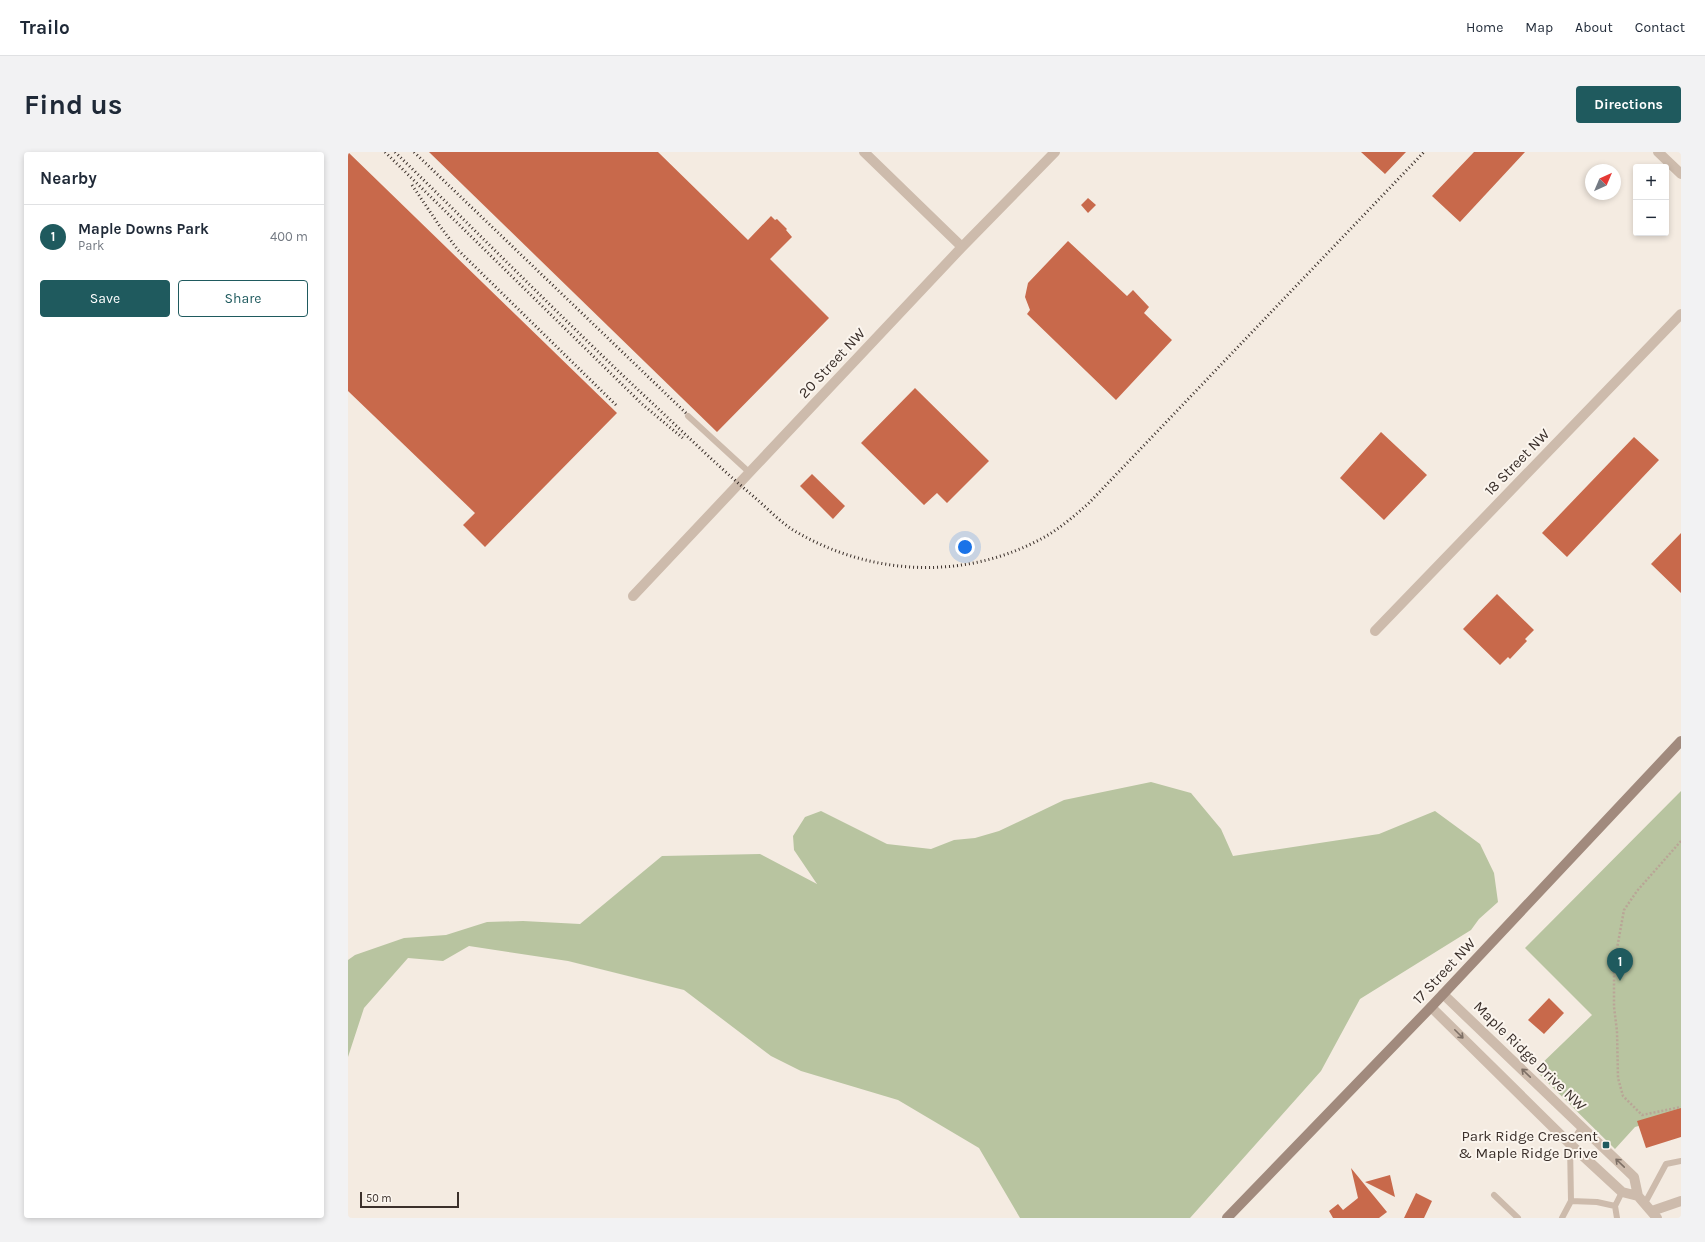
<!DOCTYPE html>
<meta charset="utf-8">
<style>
body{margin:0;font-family:Karla,sans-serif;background:#f2f2f3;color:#1f2937}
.controls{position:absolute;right:12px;top:12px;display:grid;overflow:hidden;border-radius:4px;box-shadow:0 2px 6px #0003}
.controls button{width:36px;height:36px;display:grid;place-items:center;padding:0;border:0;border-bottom:1px solid #e0e1e3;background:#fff;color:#1f2937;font:20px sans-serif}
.compass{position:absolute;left:1237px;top:12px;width:36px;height:36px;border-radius:50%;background:#fff;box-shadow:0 2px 6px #0003;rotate:44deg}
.scale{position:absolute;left:12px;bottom:10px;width:99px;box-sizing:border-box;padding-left:4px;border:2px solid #3b302b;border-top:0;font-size:11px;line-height:14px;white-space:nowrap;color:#3b302b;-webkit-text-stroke:3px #fbf5ee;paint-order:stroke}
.you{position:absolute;left:617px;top:395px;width:14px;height:14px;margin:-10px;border:3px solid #fff;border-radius:50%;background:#1a73e8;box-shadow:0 0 0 6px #1a73e833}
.badge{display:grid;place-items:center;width:26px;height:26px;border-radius:50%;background:#1f5a5e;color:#fff;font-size:13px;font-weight:700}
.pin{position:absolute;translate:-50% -33px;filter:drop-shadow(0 1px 2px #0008)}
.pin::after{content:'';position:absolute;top:21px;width:14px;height:12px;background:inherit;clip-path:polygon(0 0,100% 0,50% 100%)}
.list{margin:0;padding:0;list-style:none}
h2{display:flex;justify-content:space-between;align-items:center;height:52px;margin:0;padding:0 16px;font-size:17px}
h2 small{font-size:13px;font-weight:400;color:#747a83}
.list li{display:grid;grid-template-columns:26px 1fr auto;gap:12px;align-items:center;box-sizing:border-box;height:64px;padding:0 16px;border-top:1px solid #e0e1e3}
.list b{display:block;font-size:15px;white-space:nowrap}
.list p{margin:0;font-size:13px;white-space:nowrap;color:#747a83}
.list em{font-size:13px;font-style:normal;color:#747a83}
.actions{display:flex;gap:8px;padding:12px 16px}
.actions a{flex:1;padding:9px 0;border:1px solid #1f5a5e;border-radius:4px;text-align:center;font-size:14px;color:#1f5a5e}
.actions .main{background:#1f5a5e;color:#fff}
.map{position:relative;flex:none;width:1333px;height:1066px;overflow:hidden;border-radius:4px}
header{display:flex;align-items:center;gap:24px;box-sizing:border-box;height:56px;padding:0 20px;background:#fff;border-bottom:1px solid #e0e1e3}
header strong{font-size:19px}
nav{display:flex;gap:22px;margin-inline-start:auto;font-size:14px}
.intro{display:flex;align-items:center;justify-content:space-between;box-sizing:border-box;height:96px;padding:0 24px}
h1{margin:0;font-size:28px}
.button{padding:10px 18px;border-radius:4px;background:#1f5a5e;color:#fff;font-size:14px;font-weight:700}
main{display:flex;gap:24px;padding:0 24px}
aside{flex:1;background:#fff;border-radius:4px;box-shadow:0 2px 6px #0003}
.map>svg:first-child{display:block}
.green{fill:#b8c4a0}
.building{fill:#c8694b}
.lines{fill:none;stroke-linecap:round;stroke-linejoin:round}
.path{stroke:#b9a596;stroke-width:2.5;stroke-dasharray:2 2;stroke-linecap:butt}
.service{stroke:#cdbbac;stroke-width:6}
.minor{stroke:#cdbbac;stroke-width:10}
.tertiary{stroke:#cdbbac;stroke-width:10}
.secondary{stroke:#a18a7d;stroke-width:10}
.rail{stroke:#3b302b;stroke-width:3;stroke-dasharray:1 3;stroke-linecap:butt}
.oneway{stroke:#7d6f65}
.poi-dot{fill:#1f5a5e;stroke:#fbf5ee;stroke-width:1.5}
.labels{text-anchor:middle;stroke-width:4;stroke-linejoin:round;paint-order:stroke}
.street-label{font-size:15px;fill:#3b302b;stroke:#fbf5ee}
.poi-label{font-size:15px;fill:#3b302b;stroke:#fbf5ee;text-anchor:end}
</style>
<header>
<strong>Trailo</strong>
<nav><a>Home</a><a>Map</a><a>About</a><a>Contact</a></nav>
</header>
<div class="intro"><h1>Find us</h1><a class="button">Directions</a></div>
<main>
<aside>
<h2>Nearby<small></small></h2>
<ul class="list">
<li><span class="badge">1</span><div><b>Maple Downs Park</b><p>Park</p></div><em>400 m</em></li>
</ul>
<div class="actions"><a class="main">Save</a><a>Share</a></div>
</aside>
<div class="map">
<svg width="1333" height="1066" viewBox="0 0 1333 1066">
<rect width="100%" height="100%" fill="#f4ebe1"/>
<!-- green -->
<path class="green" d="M803,630L843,641L873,677L885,704L1031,682L1087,659L1132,692L1146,721L1150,750L1131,767L1123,778L1012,847L973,919L842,1066H672L631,996L550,948L453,919L423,904L336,838L220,809L121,794L95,809L60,806L16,856L0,905V808L7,803L56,786L98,783L139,770L175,769L232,772L314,704L412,702L469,732L446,698L445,684L457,665L473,659L539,692L583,697L606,688L627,686L651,679L716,648Z
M1333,639V962L1287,975L1267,997L1187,918L1244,863L1177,796Z"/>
<!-- building -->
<path class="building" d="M0,0L269,261L137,395L115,373L127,361L0,239Z
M81,0H310L400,88L423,64L427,68L429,67L439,77L438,78L444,85L422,107L481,166L369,280Z
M1013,0H1058L1037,22Z
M1126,0H1177L1112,70L1084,44Z
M740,46L748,53L740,61L733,53Z
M720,89L779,144L785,138L801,155L796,161L824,188L768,248L679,162L682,158L677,145L680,131Z
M567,236L641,309L599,351L589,341L576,353L513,291Z
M1033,280L1079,323L1036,368L992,326Z
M1286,285L1311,308L1219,405L1194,381Z
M464,322L497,354L485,367L452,334Z
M1333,381V441L1303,412Z
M1149,442L1186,478L1177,487L1179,489L1162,507L1160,505L1152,513L1115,477Z
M1201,846L1216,861L1196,882L1180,868Z
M1333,956V985L1298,996L1289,969Z
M1003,1016L1039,1060L1031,1066H985L981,1059L990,1052L995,1058L1010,1046Z
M1042,1023L1047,1045L1017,1030Z
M1068,1041L1084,1049L1076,1066H1056Z"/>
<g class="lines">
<!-- path -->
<path class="path" d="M1333,689L1289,739L1276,758L1266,813V855L1269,879L1270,926L1275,944L1294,963L1333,955"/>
<!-- service -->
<path class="service" d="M340,264L402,321
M1146,1043L1170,1066
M1223,1049L1249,1050L1267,1054
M1297,1051L1318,1012L1333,1009
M1214,1066L1223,1049L1222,992L1234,975
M1269,1066L1267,1054L1274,1040"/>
<!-- minor -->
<path class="minor" d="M516,0L614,95
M1310,0L1333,22
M285,444L614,95L707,0
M1027,479L1333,162
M1304,1059L1333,1049"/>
<!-- tertiary -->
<path class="tertiary" d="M1095,842L1286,1025L1290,1044L1309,1066
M1083,855L1222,992L1274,1040L1290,1044"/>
<!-- secondary -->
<path class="secondary" d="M879,1066L1083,855L1333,589"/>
<!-- rail -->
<path class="rail" d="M37,0L294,252L336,287
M47,0C127,78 206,158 287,235C326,271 365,310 405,344C418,355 431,369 445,378C520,423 613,429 691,388C709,379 725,365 740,352L1076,0
M66,0L340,263
M64,33L91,73L110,98L268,253"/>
</g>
<!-- one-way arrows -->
<defs><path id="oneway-shaft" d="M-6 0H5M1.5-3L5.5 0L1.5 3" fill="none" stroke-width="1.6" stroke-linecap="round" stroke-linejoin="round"/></defs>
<g class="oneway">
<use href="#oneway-shaft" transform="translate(1111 882) rotate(45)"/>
<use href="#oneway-shaft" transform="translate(1178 921) rotate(-136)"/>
<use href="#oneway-shaft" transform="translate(1272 1011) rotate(-136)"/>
</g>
<!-- markers -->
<rect class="poi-dot" x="1254" y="989" width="8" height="8" rx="2"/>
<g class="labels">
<!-- street labels -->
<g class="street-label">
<text transform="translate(484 211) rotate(-47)" y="5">20 Street NW</text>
<text transform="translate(1169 310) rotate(-46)" y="5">18 Street NW</text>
<text transform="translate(1096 819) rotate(-47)" y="5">17 Street NW</text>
<text transform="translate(1182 904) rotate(44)" y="5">Maple Ridge Drive NW</text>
</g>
<!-- poi labels -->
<g class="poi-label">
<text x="1250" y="989">Park Ridge Crescent<tspan x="1250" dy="17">&amp; Maple Ridge Drive</tspan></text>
</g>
</g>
</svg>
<div class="controls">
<button>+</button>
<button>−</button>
</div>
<svg class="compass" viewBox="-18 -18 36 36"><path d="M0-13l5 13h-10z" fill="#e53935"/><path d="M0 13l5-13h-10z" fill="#747a83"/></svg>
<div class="scale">50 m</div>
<div class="you"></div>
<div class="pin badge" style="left:1272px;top:829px">1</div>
</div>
</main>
